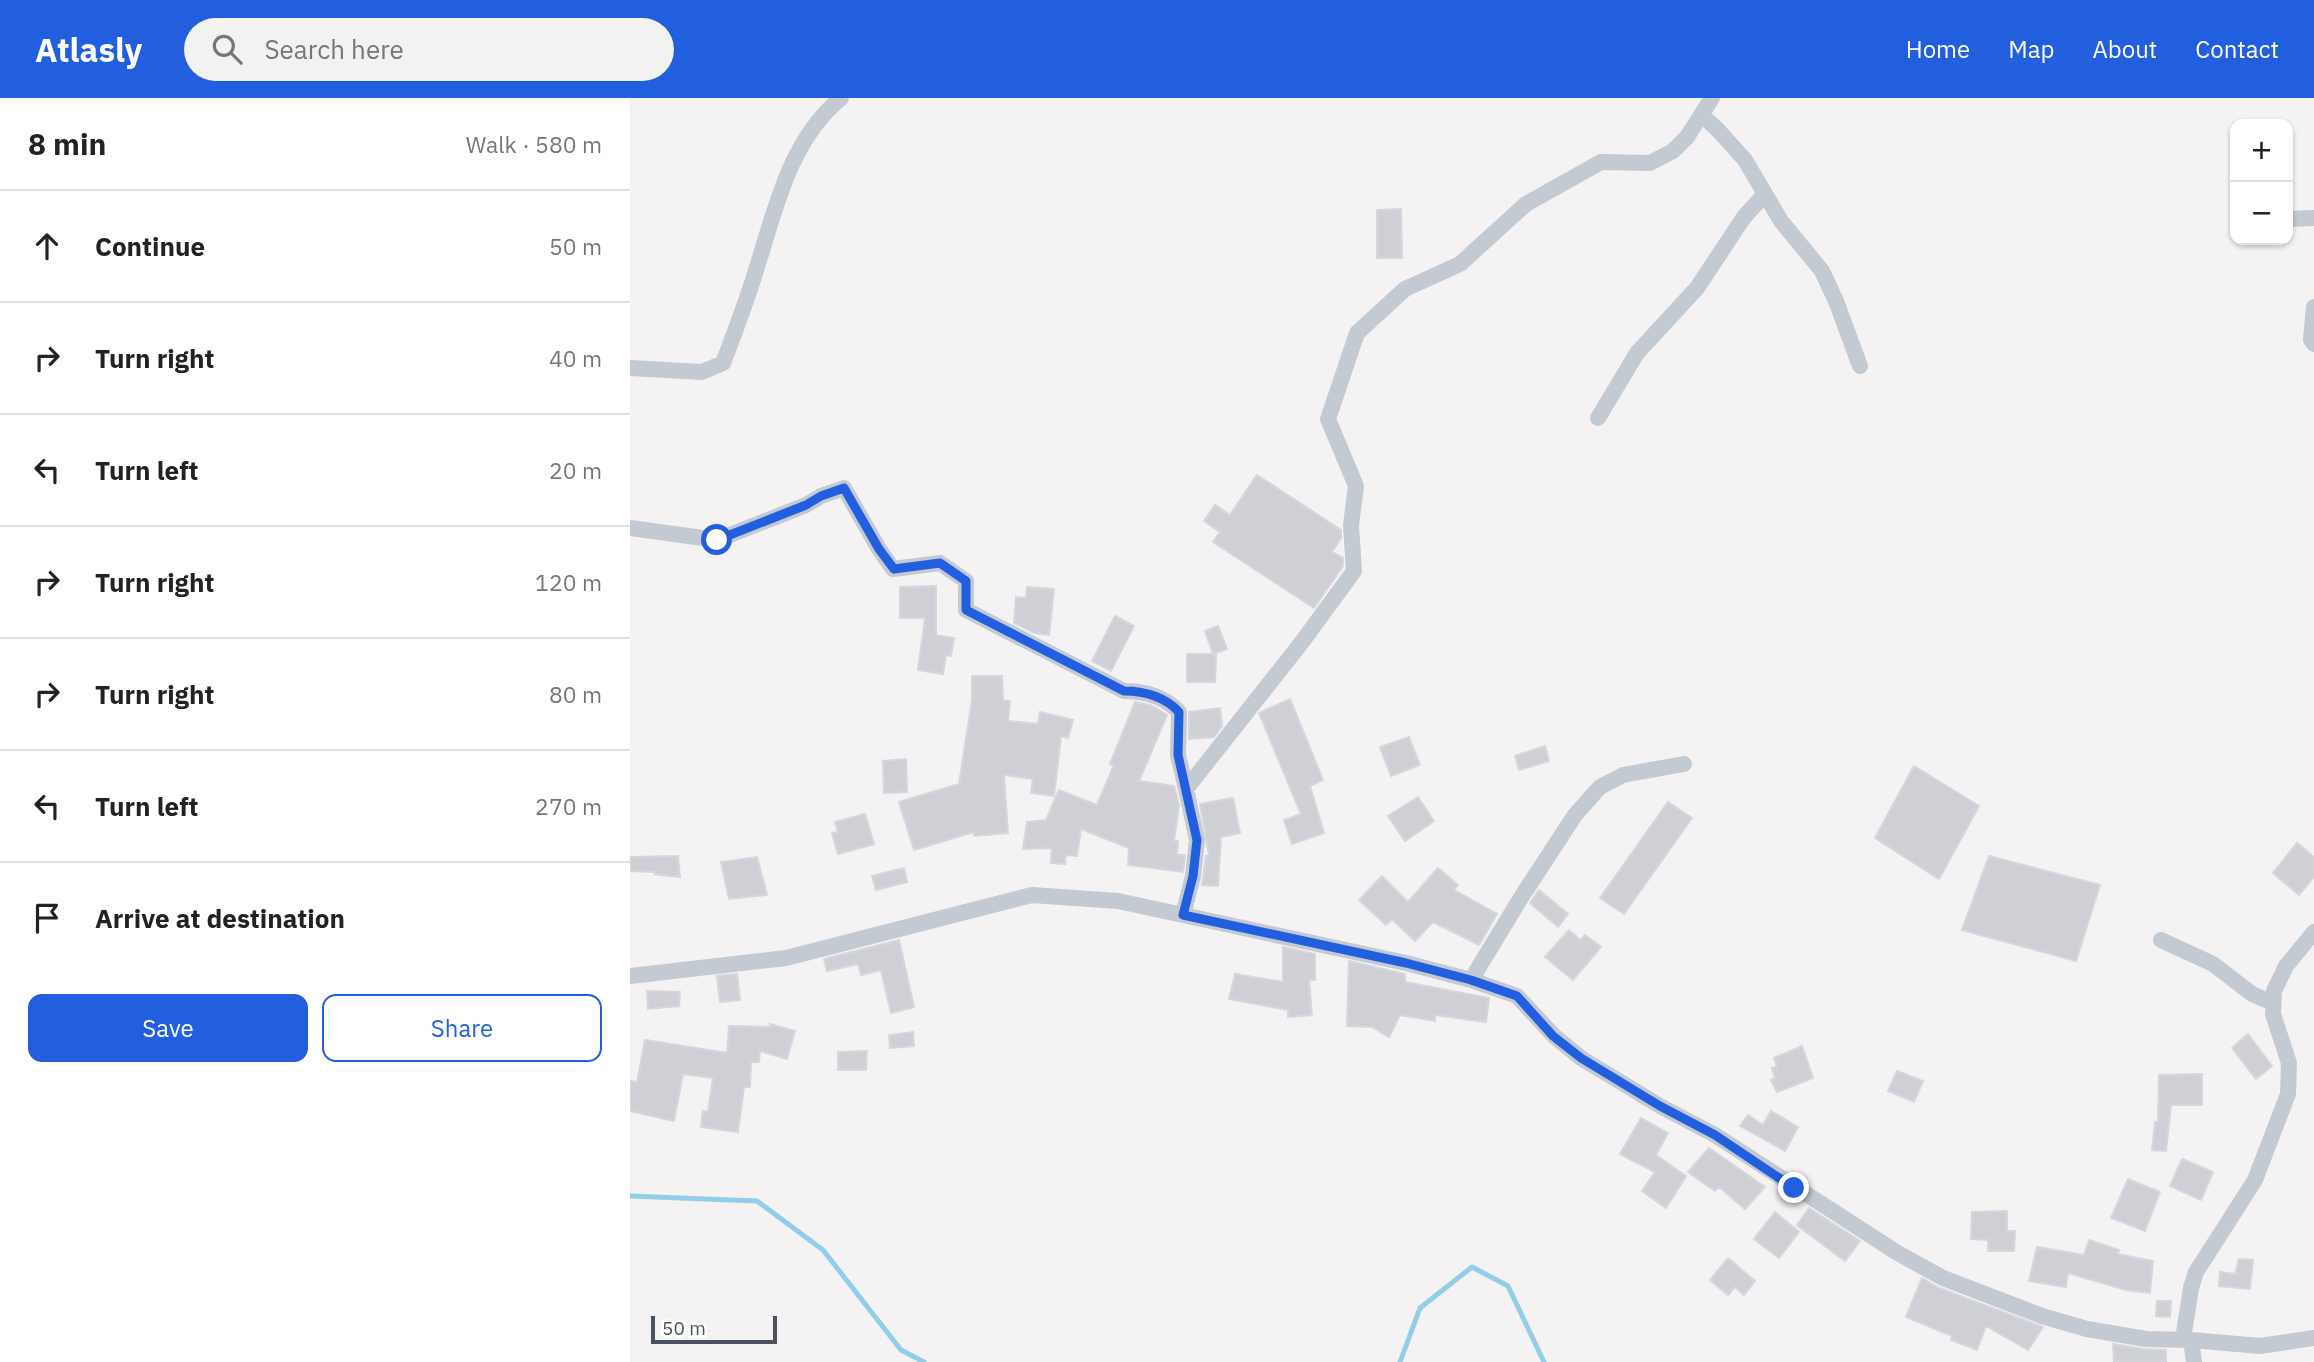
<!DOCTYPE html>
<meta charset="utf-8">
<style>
body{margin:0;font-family:"IBM Plex Sans",sans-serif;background:#f2f2f2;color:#222}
.controls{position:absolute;right:21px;top:21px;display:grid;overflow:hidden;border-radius:14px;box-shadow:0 2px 5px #0004}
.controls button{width:63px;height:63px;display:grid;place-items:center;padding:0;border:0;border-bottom:2px solid #e0e0e0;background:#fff;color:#222;font:35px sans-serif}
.scale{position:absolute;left:21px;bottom:18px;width:126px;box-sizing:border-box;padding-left:7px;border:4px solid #4a525e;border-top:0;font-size:19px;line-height:24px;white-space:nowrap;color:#4a525e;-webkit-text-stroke:5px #fff;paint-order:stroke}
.stop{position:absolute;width:21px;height:21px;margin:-16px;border:5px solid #215fde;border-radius:50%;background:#fff}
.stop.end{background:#215fde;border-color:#fff;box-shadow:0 2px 7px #0008}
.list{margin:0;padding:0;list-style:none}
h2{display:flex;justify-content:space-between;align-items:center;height:91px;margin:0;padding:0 28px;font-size:30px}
h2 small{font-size:23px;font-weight:400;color:#767676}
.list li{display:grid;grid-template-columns:46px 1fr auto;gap:21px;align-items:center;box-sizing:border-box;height:112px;padding:0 28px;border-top:2px solid #e0e0e0}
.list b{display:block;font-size:26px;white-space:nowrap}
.list em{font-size:23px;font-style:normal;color:#767676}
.actions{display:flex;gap:14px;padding:21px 28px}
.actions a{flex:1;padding:16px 0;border:2px solid #215fde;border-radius:14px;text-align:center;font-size:24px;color:#215fde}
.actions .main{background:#215fde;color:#fff}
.icon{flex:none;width:38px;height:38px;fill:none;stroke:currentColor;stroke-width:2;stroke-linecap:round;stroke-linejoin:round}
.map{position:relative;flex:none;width:1684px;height:1264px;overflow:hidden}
header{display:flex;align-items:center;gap:42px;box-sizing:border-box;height:98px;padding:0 35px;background:#215fde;color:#fff}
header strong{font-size:33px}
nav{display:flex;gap:38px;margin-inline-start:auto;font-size:24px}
.search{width:490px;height:63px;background:#f2f2f2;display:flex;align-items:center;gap:18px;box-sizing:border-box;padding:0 24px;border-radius:38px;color:#767676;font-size:26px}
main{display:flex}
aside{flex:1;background:#fff}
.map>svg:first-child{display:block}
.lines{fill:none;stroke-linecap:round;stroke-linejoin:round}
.stream{stroke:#92cee9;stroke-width:5}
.building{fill:#cfd0d6;stroke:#d6d7dc;stroke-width:2}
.minor{stroke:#c3cad2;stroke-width:16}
.route{stroke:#215fde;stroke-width:9}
</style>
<header>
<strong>Atlasly</strong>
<div class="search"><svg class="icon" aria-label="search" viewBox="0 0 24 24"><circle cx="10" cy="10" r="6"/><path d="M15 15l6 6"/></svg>Search here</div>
<nav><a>Home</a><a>Map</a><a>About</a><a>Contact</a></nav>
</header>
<main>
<aside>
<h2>8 min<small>Walk · 580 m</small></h2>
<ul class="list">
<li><svg class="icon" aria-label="ahead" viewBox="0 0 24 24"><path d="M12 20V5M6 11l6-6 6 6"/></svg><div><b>Continue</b></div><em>50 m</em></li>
<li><svg class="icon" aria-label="right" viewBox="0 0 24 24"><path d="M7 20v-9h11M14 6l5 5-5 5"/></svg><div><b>Turn right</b></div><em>40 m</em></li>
<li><svg class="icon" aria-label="left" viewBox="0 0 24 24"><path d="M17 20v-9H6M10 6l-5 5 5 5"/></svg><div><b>Turn left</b></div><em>20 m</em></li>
<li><svg class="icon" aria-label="right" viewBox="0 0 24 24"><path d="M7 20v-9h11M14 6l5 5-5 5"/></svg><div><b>Turn right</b></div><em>120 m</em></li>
<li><svg class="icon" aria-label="right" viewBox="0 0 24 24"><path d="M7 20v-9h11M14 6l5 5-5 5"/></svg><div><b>Turn right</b></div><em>80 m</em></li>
<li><svg class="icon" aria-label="left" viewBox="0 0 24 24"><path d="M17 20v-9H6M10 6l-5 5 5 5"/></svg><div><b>Turn left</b></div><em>270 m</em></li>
<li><svg class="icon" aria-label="arrive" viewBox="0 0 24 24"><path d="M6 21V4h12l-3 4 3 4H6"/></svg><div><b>Arrive at destination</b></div></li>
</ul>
<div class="actions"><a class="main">Save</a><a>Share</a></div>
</aside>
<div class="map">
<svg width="1684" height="1264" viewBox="0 0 1684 1264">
<rect width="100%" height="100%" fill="#f4f2f2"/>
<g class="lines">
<!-- stream -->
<path class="stream" d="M0,1098L127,1103L193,1152L271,1252L294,1264
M770,1264L790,1210L842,1169L878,1188L914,1264"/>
</g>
<!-- building -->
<path class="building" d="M771,111L772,160H747V112Z
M627,377L711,432V440L702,454L713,460V468L684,510L583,444L590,434L574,423L585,407L600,417Z
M306,488V537L324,540L321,558L316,557L313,576L288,572L295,520H270V489Z
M397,489L424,491L419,537L405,535L384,525L386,499L396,500Z
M485,518L504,528L481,573L462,563Z
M588,528L597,551L583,556L575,533Z
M557,556H586L585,584H557Z
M342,578H372L373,602L380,603L378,623L408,626L410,614L443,622L438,640L431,638L424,698L401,695L403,681L374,677L378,735L344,738V734L284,752L269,704L329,686L342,602Z
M660,601L693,682L680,688L694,735L662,746L654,722L671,716L629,615Z
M505,604L520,607L537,617L509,683L544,688L549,707L544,743H548L547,757H555L553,774L498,767L499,750L451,731L447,758L436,757L435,766L421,765L422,750L393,751L397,724L416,722L429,692L467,707L484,667L480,666Z
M590,610L592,628L584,639L559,641V614Z
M779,639L790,667L761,678L750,649Z
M915,648L919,663L889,672L885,658Z
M276,661L277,694L254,695L253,663Z
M1284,668L1349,708L1309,781L1245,740Z
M788,699L804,723L775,743L758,718Z
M603,700L610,735L591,739L588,788L572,787L576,758H579L570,706Z
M1038,704L1062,720L994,816L970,800Z
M235,716L244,746L208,756L202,735L208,734L205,724Z
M1667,745L1684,759V779L1669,797L1643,775Z
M48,758L50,779L25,776V774L0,773V759Z
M1359,758L1470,787L1446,863L1332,832Z
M127,759L137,797L99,801L91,764Z
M274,770L277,784L246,792L242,778Z
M808,770L828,787L824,792L867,816L849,847L803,824L785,843L762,821L756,827L729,802L752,778L778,804Z
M909,792L938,816L928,829L900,805Z
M939,832L950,842L955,837L971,849L943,882L915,859Z
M269,842L284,909L261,915L251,872L231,877L228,866L197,873L194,861Z
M653,849L685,856V882H679L682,917L658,919V912L599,901L605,876L653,884Z
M719,863L775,876V884L859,900L856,924L805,917V923L770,917L759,939L742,929L717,928Z
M107,876L110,902L90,904L87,878Z
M17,893L50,894L49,908L18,911Z
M140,926L165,933L157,961L130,953L129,964H121L120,989H114L108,1034L71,1029L73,1013L78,1014L83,980L53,976L44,1023L0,1013V983L7,984L15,942L97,955L99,928L140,929Z
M283,934L284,948L260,950L259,937Z
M1618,936L1642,968L1626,981L1602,950Z
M1172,948L1183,980L1147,994L1141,982L1145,980L1142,970L1147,969L1144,960Z
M237,953L236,972H208V954Z
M1267,973L1293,983L1284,1004L1258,993Z
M1572,976V1007H1541L1536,1053L1522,1052L1525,1024H1528L1529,977Z
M1141,1013L1168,1029L1155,1053L1110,1028L1118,1017L1133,1027Z
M1011,1020L1038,1035L1026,1057L1056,1078L1036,1110L1012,1093L1025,1074L990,1056Z
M1079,1050L1135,1089L1115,1111L1089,1089L1085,1093L1058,1074Z
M1552,1061L1583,1074L1571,1102L1540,1088Z
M1498,1081L1530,1094L1515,1133L1481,1120Z
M1179,1110L1230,1143L1215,1163L1167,1127Z
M1377,1113V1133H1385L1384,1153H1358V1142L1341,1141L1342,1114Z
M1145,1114L1169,1134L1149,1160L1124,1141Z
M1459,1142L1489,1152L1487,1156L1523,1163L1520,1195L1496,1192L1438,1175L1436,1189L1399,1183L1407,1149L1454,1157Z
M1098,1160L1125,1183L1114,1197L1105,1189L1098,1197L1080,1182Z
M1609,1161L1623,1162L1620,1191L1589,1188L1590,1174L1605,1176Z
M1292,1180L1309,1190L1413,1229L1398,1252L1356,1228L1347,1252L1321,1242L1322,1238L1276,1219Z
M1527,1203H1541L1540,1219L1526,1218Z
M1483,1246L1514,1251L1536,1252V1264H1484Z"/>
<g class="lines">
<!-- minor -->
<path class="minor" d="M1073,18L1088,32L1115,62L1151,123L1192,173L1206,203L1230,268
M1658,121L1684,120
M1684,209L1681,242L1684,246
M0,270L72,274L93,265C105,234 117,202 127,169C146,109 160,42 211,0
M968,320L1007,255L1067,190L1114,119L1135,96
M0,430L87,442L176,407L191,398L214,390L249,451L263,471L310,465L336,483V512L494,593C515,593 534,598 549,614L548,657L556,691
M553,817L563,778L567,742L556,691L672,544L724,473L721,427L726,388L698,321L727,235L775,191L830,166L896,106L971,64L1020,65L1043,53L1057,39L1082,0
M1531,842L1583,866L1622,896L1643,905
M0,878L156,860L402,797L488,803L776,865L841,882L887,898L924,938L951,960L1030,1008L1085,1037L1266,1154L1313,1180L1412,1218L1457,1231L1516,1241L1561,1242L1630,1248L1684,1240
M841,882L892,798L945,717L970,689L993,677L1054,666
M1553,1241L1561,1190L1566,1174L1625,1082L1658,996L1659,965L1643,916L1644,893L1656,868L1684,834
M1561,1242L1564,1264"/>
</g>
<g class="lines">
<!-- route -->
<path class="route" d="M87,442L176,407L191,398L214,390L249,451L264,471L310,465L336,483V512L494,593C515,593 534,598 549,614L548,657L567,742L563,778L553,817L776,865L841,882L887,898L923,938L951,960L1030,1008L1085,1037L1164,1090"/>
</g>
</svg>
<div class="controls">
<button>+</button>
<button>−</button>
</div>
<div class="scale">50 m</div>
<div class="stop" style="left:87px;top:442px"></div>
<div class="stop end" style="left:1164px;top:1090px"></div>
</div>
</main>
